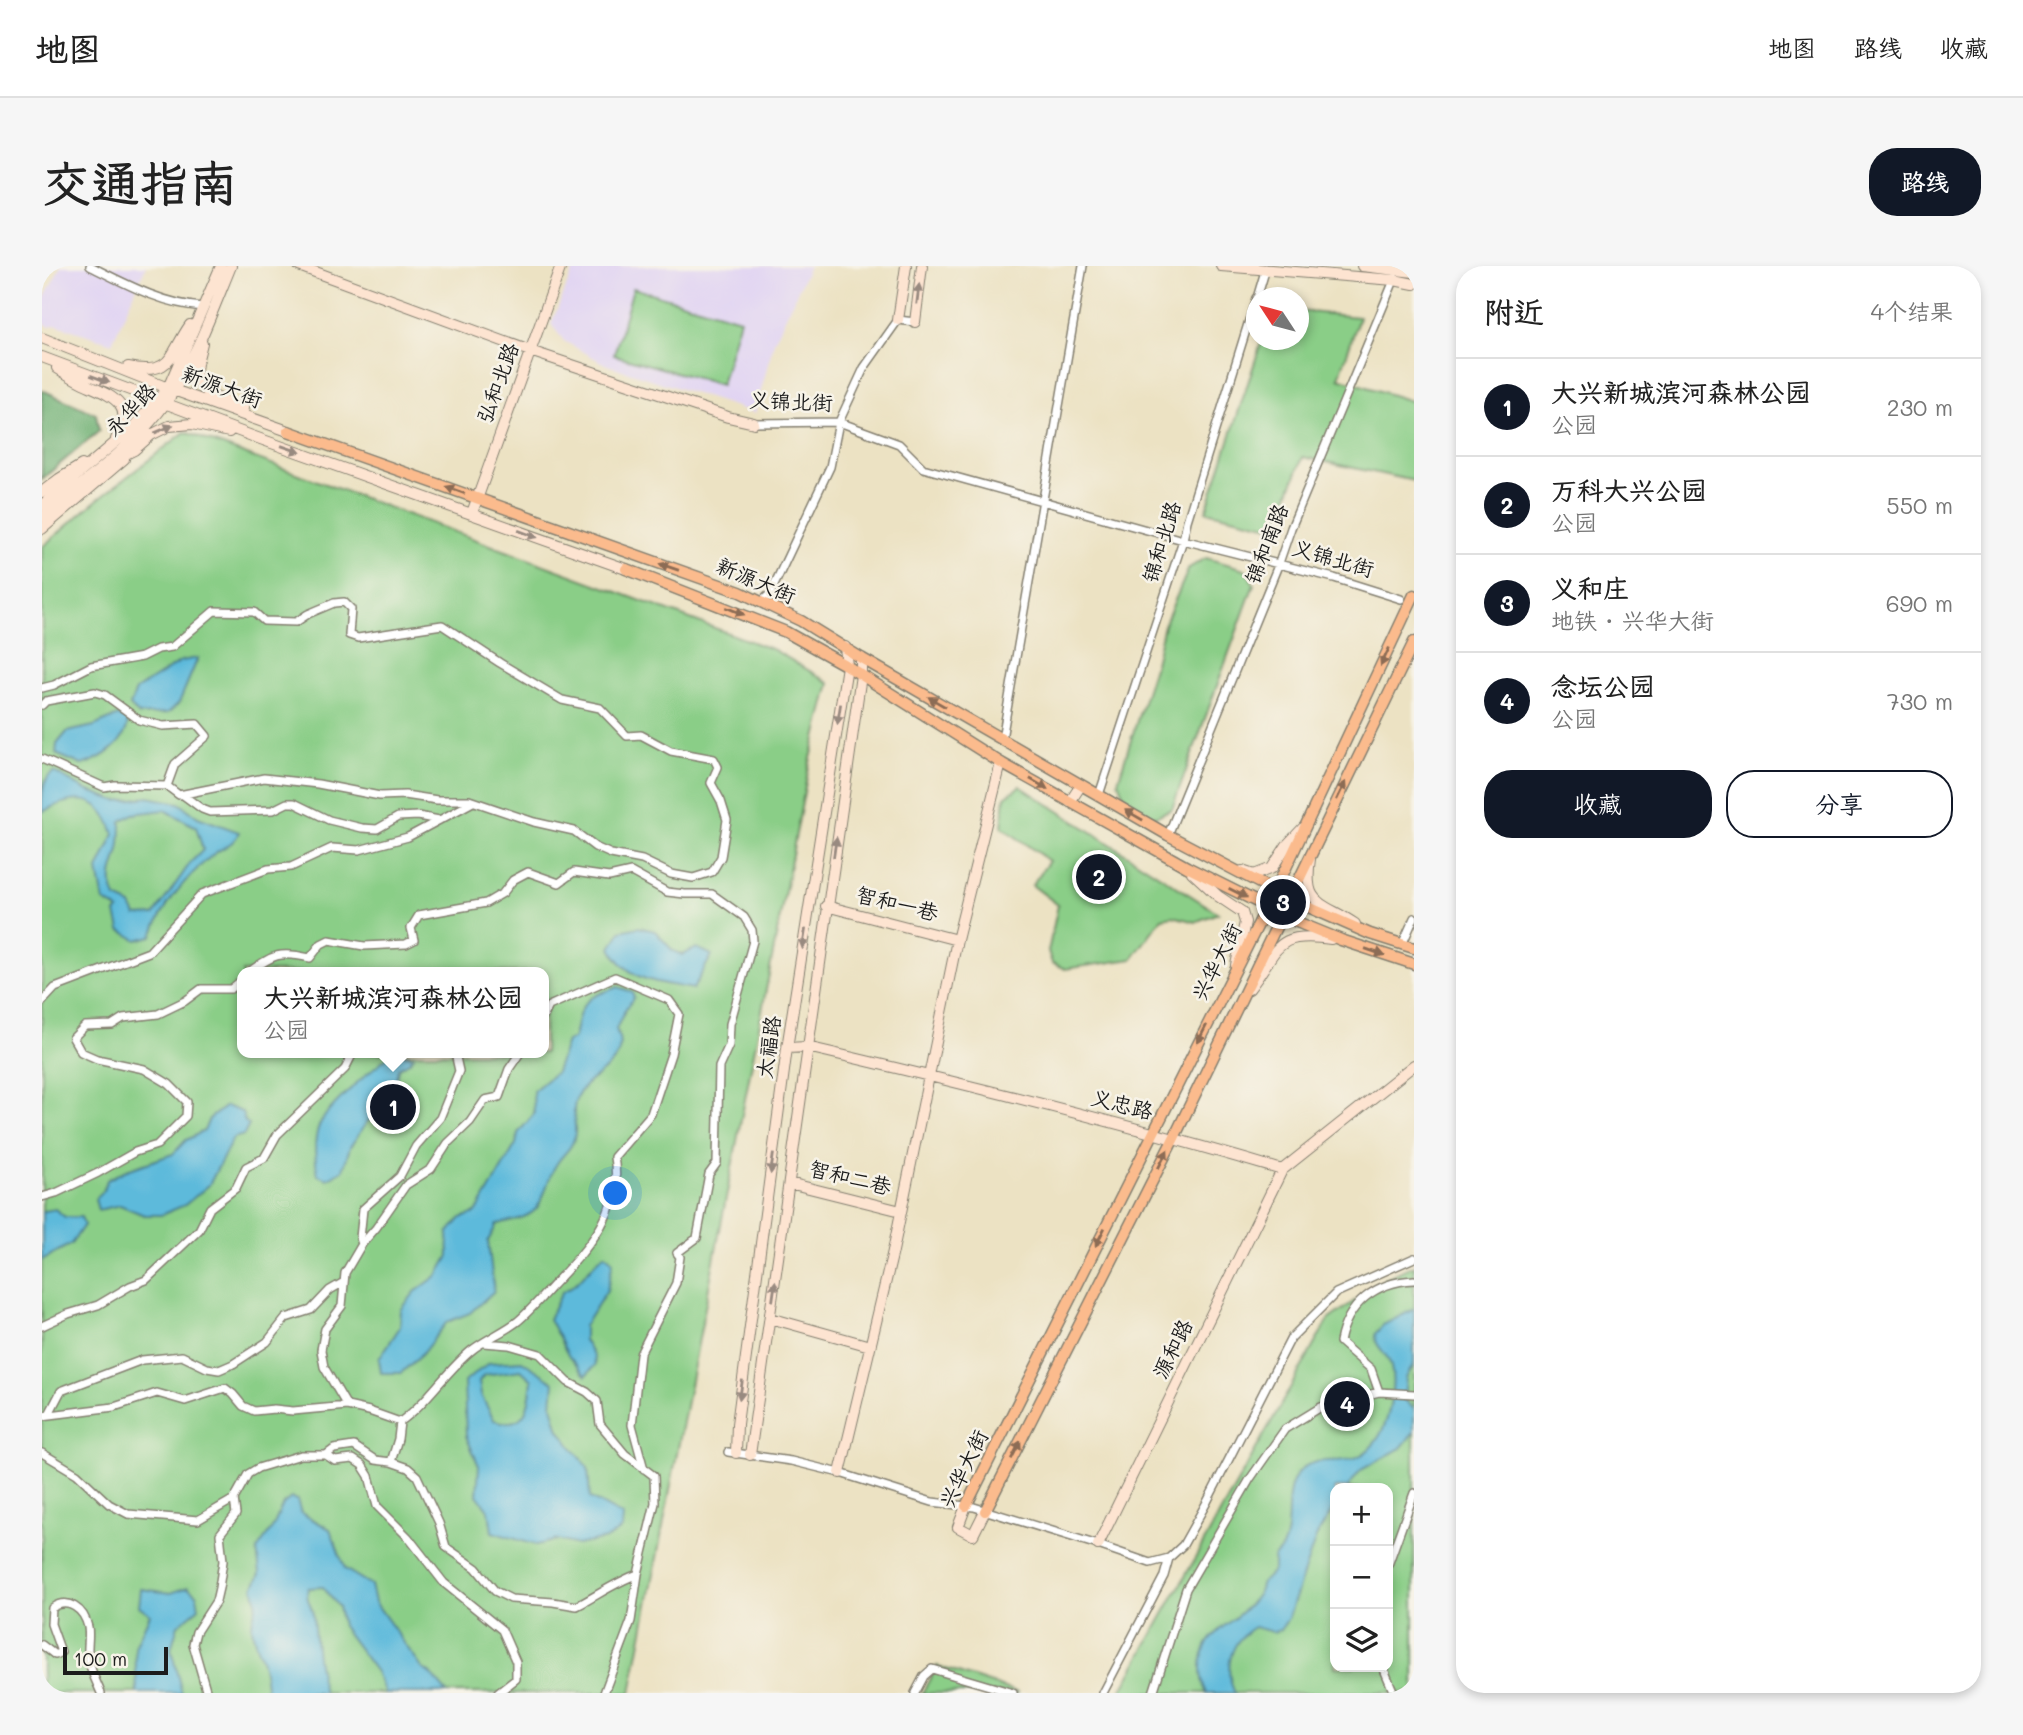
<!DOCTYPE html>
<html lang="zh">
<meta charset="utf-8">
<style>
body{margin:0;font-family:Mali,"LXGW WenKai TC",sans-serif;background:#f6f6f6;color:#222}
.controls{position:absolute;right:21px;bottom:21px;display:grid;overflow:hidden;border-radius:14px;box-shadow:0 4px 10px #0003}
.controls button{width:63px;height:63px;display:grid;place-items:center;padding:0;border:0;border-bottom:2px solid #e0e0e0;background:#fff;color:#222;font:35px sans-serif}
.compass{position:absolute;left:1204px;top:21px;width:63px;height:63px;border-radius:50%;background:#fff;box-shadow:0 4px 10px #0003;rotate:306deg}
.scale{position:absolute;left:21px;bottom:18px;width:105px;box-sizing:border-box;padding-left:7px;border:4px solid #1c1c1c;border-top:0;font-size:19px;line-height:24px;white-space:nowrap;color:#1c1c1c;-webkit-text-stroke:5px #f7f3e8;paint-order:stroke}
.you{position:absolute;left:574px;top:928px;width:24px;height:24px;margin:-18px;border:5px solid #fff;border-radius:50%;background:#1a73e8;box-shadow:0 0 0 10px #1a73e833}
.badge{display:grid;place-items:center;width:46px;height:46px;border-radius:50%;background:#111827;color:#fff;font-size:23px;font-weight:700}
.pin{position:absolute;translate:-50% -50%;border:4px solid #fff;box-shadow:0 2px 7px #0006}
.popup{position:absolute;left:195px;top:701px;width:312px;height:91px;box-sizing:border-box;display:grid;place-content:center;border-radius:14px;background:#fff;filter:drop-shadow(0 2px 5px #0005);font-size:23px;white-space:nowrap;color:#767676}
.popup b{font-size:26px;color:#222}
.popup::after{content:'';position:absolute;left:50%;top:100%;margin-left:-14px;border:14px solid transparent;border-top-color:#fff}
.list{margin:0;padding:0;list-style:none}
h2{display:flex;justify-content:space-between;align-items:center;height:91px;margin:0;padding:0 28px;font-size:30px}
h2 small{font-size:23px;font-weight:400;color:#767676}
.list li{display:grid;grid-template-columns:46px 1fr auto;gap:21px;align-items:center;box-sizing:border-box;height:98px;padding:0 28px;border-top:2px solid #e0e0e0}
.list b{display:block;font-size:26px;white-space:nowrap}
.list p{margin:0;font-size:23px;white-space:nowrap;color:#767676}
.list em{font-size:23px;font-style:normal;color:#767676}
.actions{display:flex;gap:14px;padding:21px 28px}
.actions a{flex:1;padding:16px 0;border:2px solid #111827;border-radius:28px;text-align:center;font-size:24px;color:#111827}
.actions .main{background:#111827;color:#fff}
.icon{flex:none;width:38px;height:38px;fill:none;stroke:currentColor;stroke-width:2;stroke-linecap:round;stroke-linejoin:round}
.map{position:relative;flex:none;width:1372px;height:1427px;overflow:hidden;border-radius:28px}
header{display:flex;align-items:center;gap:42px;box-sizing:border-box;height:98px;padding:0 35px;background:#fff;border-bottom:2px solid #e0e0e0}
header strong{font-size:33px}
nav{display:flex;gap:38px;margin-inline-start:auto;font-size:24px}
.intro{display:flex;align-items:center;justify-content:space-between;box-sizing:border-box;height:168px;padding:0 42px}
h1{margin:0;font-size:49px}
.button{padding:18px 32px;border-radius:28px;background:#111827;color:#fff;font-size:24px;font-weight:700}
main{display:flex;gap:42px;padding:0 42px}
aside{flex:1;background:#fff;border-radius:28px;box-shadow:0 4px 10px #0003}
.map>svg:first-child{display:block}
.built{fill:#e1d4f3}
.green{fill:#8ace87;stroke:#537552;stroke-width:2;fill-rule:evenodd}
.forest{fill:#6fb174;stroke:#466648;stroke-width:2}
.water{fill:#5dbadb;stroke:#3c6b7c;stroke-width:2;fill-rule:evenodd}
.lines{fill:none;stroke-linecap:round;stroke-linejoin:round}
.street-casing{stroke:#847f70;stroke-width:10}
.secondary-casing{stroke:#847f70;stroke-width:12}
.primary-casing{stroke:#847f70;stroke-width:13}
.street{stroke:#fff;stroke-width:7}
.secondary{stroke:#fde4d1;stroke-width:10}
.primary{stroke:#fbbb8d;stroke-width:10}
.oneway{fill:#988a80}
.oneway2{fill:#8c6c54}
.labels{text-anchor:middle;stroke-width:5;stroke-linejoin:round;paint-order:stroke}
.street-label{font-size:21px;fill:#1c1c1c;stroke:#f7f3e8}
</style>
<header>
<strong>地图</strong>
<nav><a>地图</a><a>路线</a><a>收藏</a></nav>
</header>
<div class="intro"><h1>交通指南</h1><a class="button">路线</a></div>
<main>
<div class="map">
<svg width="1372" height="1427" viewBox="0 0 1372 1427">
<rect width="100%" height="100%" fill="#f7f3e8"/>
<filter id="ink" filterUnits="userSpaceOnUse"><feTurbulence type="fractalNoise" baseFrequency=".0143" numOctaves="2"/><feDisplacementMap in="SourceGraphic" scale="14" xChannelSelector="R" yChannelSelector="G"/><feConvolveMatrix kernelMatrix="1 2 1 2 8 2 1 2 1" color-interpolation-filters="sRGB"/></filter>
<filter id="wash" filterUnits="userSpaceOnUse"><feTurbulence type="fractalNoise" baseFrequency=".00686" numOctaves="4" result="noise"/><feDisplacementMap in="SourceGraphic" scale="28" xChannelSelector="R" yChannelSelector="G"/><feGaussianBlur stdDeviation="1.57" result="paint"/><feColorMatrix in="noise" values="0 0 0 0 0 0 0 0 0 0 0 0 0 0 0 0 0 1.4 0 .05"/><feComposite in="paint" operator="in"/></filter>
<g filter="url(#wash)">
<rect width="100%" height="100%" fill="#ece2c3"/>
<!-- built -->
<path class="built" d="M19,0H104L70,77L15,59L8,61L0,56V37Z
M533,0H767L732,76L713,147L565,99L522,75L509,58Z"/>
<!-- green -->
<path class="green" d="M591,22L698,53L679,119L572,89Z
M1257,45L1317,51L1297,112L1372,136V215L1261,191L1233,261L1164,245L1220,74H1256Z
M143,166L732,384L788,417L767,500L589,1427H0V281L55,234ZM201,706H502V787H201Z
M1164,292L1203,303L1212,318L1130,543L1112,551L1083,533L1076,515L1112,401L1122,359L1147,302Z
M978,520L1176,647L1153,656L1131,650L1120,652L1090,693L1023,703L1010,697L1006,686L1016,639L990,619L1007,595L960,561L963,531Z
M1372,999V1427H1078L1286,1054L1346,1011ZM1293,1222H1346V1401H1293Z
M895,1400L977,1427H880Z"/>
<!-- forest -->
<path class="forest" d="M0,124L54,148L57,165L0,213Z"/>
<!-- water -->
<path class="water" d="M156,392L137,437L126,447L97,449L88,440L94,424L139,395Z
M75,450L86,454C85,477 60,493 40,499L14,488L15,478L25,466L52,460Z
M12,506L44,524L75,535L106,531L137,537L156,551L197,566C193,578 183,580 173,587C145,610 122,636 110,670L95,674L78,664L74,647L77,644L62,635L56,604L72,568C59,527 33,528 0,546C0,531 0,511 12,506ZM123,544L154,561L161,584L149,596L112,649L94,650L89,639L74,632C65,609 72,605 77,584C79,575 79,565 79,555L91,548Z
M596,661L613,665L631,685L640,689L655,682L670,689L651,723C617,716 586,717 569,682L579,665Z
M576,721L590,726L592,731L583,744L574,763C591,801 545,807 535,831C529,843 534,855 533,868C531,883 521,887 514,899C505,912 504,931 494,943C485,953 467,955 455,958L446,975L452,1025L428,1047L405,1056L380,1088L359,1107H339L337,1093L358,1061L359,1044L373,1026L396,1009L407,990L406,967L419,952L434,947L474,878L476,867L492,848L491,825L514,806L525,776L532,772C539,735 541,733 576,721Z
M351,787L372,790L367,796L356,802L350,834L325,856L308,881L301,904L285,913L276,909C273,894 271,875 277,860C283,843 335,798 351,787Z
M184,840L200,846L203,856L207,859L202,869L191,872L167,919L143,939L119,949H102L78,939L56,944L53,933L60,927L65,914L82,905L131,888L144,874L162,865L167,853Z
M13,943L23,951H39L42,959L29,978L0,994V947L2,945Z
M563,988L571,995L565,1024L542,1060V1074L552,1091L553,1099L544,1110L527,1091L507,1053L520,1026C539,1018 547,1000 563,988Z
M1372,1043V1098L1364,1112L1362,1133L1372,1143V1166L1359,1182L1319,1204L1305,1222H1293V1240L1274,1271L1246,1353L1238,1364L1231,1366L1212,1361C1188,1375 1181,1403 1193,1427H1165C1155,1408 1157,1382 1174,1367C1183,1358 1194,1352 1204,1342C1208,1337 1215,1331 1217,1325C1219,1322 1218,1318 1221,1315C1228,1308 1235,1305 1231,1293C1233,1290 1236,1288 1238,1285C1253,1263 1238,1229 1256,1207C1278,1180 1312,1214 1338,1169C1348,1152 1355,1113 1347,1095C1342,1084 1333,1081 1333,1068L1341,1059Z
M480,1095L512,1116L510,1140L517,1164L546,1202L548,1232L581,1250L580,1263L564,1273L535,1279L516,1274L494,1279L450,1266L447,1245L435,1229L437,1200L424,1170L422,1116L447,1097ZM479,1104L490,1114C487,1140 485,1164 452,1154L439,1129L437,1115L442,1109Z
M249,1232L255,1234L259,1247L288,1263L303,1303L329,1319L333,1336L380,1402L390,1409L405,1427H343L334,1406L300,1360L296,1341L281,1321L266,1322C263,1336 270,1337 271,1349C273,1375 275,1401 282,1427H225C223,1416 223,1404 219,1393C216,1382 210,1372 210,1360C210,1343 219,1343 211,1322L218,1308L215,1284L231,1261L241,1238Z
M146,1321L155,1329L157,1342L136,1359L129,1383L140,1427H95L93,1381L108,1348L97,1340L99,1323L129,1327Z"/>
</g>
<g filter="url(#ink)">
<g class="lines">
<!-- street casing -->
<g class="street-casing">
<path id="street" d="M48,0C84,18 120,38 161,41
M1215,32L1224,2
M712,157L797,156L857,178L881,202L1141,274L1292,312L1359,333
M719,336L728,328L788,201L797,156L822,102L856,54L873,56
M0,422L12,419L49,400L100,391L116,383L130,381L172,345L212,346L222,355L254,356L266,348L292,337L302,336L309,343L307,369L316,372L400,359L458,397L520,434L558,442L585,470L599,469L629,485L672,493L676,501L669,517L679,535L685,554L679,591L670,606L651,612L629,608L600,594L569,588L553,581L532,565L492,556L427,534H395L363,529L338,530L276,518L222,512L137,529L125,520L73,519L62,521L0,493
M0,439L4,435L53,426L63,429L97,454L121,460L155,458L165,470L133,498L125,520
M960,473L1041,0
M141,529L160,543L168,546L231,544L245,537H252L287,554L320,562L335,563L356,551L376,550L397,554
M1057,529L1141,274L1145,255L1214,32
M1126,569L1237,297L1249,262L1353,12
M1360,679L1372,652
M207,706C232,688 238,685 268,692L279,678L287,674L322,680L364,678L372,674L369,662L377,649L444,637L461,627L471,614L486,606L517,617L532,606L567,611L589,606L625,626L643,628H670L702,651L710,664L711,675L688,758L687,779L677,801L675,897L667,908L655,972L635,987L638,991L634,1017L598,1088L590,1159L602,1203
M0,736L13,722L107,686L160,628L226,603L249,601L290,582L317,584L366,571L431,536
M0,931L14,927L56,907L93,886L115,879L144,850L145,836L127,818L102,803L55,793L39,786L31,772L43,760L70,759L81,752L116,748L143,735L159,723H189L201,713
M320,978L318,972L321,943L358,910L374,880L398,852L417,805L413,787
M0,1060L26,1048L56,1039L88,1020L104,1014L157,964L168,942L194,922L204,901L222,892L235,869L303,803L311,787
M442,1077L467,1079L498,1088L526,1116L545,1126L555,1135L558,1158L583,1188L612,1210L613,1237L596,1308C574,1316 556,1329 535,1340L511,1336L469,1333L453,1325L434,1302L404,1281L397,1257L375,1210L366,1202L349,1196L356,1173L358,1156C386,1136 404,1105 430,1084C444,1073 462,1066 476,1055C488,1045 499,1032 510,1020C545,983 582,946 572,891L609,848L629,788L637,748L627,734L573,711L507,740L502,750
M1337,1126L1329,1103L1298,1076C1305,1038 1333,1016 1372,1014
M305,1140L282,1101L279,1084L283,1063L300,1040L303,1007L320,978L334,962L364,919L389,903L406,877L428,856L443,834L457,831L467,803L478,787
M7,1148L19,1125L100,1094L140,1090L165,1102L177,1104L191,1098L225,1076L244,1052L269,1044L288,1024L302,1016
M0,1150L72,1141L115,1127L143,1135L183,1122L191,1128L201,1140L212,1145L232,1143L251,1145L305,1140L327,1145L358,1156
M686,1186L749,1195L798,1207L890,1236L932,1241L1056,1279L1108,1297L1127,1292L1141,1279L1165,1236L1249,1072L1294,1027L1372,992
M0,1187L35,1208L67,1238L86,1248L156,1254L192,1233L206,1208L216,1202L259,1189H284L293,1195L311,1193L320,1199L327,1210L335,1240L366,1271L402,1317L460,1364L474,1396V1413L456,1427
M284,1189L292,1183L312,1180L333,1194L349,1196
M1346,1299L1372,1227
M0,1379L13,1389L19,1386L9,1358L10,1342C26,1331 42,1343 46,1361C48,1372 44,1384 47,1395C49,1406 55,1417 59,1427
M1341,1401L1352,1427
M165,1427L151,1378L154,1366L174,1335L177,1322L181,1295L178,1268L194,1248L192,1233
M562,1427L589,1355L596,1308
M873,1427L882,1410L890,1403L971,1427
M1061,1427L1122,1310L1127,1292
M1111,1427L1144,1323L1208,1213L1243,1163L1279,1141L1337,1126L1372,1128"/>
</g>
<!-- secondary casing -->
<g class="secondary-casing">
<path id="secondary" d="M257,0L488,85L686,151L712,157
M1179,0L1352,14L1372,18
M1320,0L1372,6
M856,54L864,0
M873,56L880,0
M0,72L126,122L246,165
M160,77C158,86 154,97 154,106C154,128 185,136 202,142
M0,91L210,170L584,303
M86,101C131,110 127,89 148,59
M15,102C23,107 31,112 39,116C66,129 96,136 74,173
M74,193L92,184L109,169L127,160L150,158L187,166
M0,226L17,213L40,199
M0,239L88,164L126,122L179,0
M430,247L519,0
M0,251C42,215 93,180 125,135C151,99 172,41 189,0
M0,263L82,193
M1028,536L1039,519
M1268,593C1261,641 1279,635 1313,658
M1200,605L1212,609L1230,602L1245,579L1261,562
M1150,606L1176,630L1200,646L1203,656L1194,699
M784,640L915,674
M1207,723C1238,683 1231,665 1289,673
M745,782L765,781C924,818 1083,857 1240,904L1372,799
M747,917L859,945
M728,1052L828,1080
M694,1187L695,1158L745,782L805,400L803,381
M708,1189L819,409V392
M798,1207L851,985L915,674L959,497
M924,1240L916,1261L931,1269L943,1245
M1056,1279L1240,904"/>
</g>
<!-- primary casing -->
<g class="primary-casing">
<path id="primary" d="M246,165L698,326L759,355L819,392L1126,569L1248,633L1328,668L1372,682
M584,303L744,366L805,400L959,497L1145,601L1255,656L1299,674L1372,698
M924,1240L1233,625L1372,329
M943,1245L1132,872L1372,376"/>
</g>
<!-- street -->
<use href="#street" class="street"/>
<!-- secondary -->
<use href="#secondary" class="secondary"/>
<!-- primary -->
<use href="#primary" class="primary"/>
</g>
<!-- one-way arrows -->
<defs><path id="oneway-solid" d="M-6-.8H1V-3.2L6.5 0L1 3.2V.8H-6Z" transform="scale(1.75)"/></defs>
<g class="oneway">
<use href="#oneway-solid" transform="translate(876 28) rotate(-83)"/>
<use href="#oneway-solid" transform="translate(58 113) rotate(21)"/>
<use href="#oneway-solid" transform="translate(122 163) rotate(-23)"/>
<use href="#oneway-solid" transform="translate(249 183) rotate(19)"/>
<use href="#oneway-solid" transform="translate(486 268) rotate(20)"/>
<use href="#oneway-solid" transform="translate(797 448) rotate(99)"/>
<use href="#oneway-solid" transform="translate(793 581) rotate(-82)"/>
<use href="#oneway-solid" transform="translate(762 673) rotate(99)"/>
<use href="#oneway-solid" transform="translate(730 898) rotate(98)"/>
<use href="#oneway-solid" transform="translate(732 1025) rotate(-82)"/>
<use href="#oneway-solid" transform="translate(699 1124) rotate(98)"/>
</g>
<g class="oneway2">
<use href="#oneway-solid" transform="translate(413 224) rotate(-160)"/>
<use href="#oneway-solid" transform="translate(627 301) rotate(-161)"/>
<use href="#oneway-solid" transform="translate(693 345) rotate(22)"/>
<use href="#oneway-solid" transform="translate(1343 391) rotate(115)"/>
<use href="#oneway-solid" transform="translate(895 436) rotate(-150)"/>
<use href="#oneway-solid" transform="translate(997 518) rotate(30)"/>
<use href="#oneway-solid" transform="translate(1299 525) rotate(-64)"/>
<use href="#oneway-solid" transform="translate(1092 549) rotate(-150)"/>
<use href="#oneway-solid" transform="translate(1196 627) rotate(27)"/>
<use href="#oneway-solid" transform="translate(1333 686) rotate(19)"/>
<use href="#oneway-solid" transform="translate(1160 768) rotate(117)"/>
<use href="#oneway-solid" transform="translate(1121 893) rotate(-63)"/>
<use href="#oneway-solid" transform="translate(1058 971) rotate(117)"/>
<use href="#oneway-solid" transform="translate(974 1184) rotate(-63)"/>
</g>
</g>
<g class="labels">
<!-- street labels -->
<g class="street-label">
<text transform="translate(456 117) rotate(-70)" y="7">弘和北路</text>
<text transform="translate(180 121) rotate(20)" y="7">新源大街</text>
<text transform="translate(749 136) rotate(2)" y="7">义锦北街</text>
<text transform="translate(89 144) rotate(-47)" y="7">永华路</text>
<text transform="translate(1120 276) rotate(-73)" y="7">锦和北路</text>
<text transform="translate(1225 278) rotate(-69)" y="7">锦和南路</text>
<text transform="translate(1291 293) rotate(16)" y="7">义锦北街</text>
<text transform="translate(714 315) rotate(23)" y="7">新源大街</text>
<text transform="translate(855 638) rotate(14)" y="7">智和一巷</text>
<text transform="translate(1175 696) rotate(-63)" y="7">兴华大街</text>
<text transform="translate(727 781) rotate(-82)" y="7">太福路</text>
<text transform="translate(1080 839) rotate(14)" y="7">义忠路</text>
<text transform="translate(808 912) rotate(14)" y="7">智和二巷</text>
<text transform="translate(1131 1083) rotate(-64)" y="7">源和路</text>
<text transform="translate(922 1203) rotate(-64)" y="7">兴华大街</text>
</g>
</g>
</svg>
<div class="controls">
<button>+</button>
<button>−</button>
<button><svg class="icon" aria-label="layers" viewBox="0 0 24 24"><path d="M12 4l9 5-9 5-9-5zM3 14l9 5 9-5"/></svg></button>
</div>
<svg class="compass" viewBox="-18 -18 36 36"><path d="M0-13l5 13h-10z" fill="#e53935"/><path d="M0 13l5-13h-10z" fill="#767676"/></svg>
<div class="scale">100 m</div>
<div class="you"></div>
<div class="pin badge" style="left:351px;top:841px">1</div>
<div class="popup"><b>大兴新城滨河森林公园</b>公园</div>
<div class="pin badge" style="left:1057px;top:611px">2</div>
<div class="pin badge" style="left:1241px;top:636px">3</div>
<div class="pin badge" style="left:1305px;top:1138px">4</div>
</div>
<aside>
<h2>附近<small>4个结果</small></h2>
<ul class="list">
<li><span class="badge">1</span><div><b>大兴新城滨河森林公园</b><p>公园</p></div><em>230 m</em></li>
<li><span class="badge">2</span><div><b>万科大兴公园</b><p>公园</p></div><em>550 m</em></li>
<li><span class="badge">3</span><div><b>义和庄</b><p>地铁 · 兴华大街</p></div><em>690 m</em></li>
<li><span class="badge">4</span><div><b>念坛公园</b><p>公园</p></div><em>730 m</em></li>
</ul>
<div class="actions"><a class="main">收藏</a><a>分享</a></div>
</aside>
</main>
